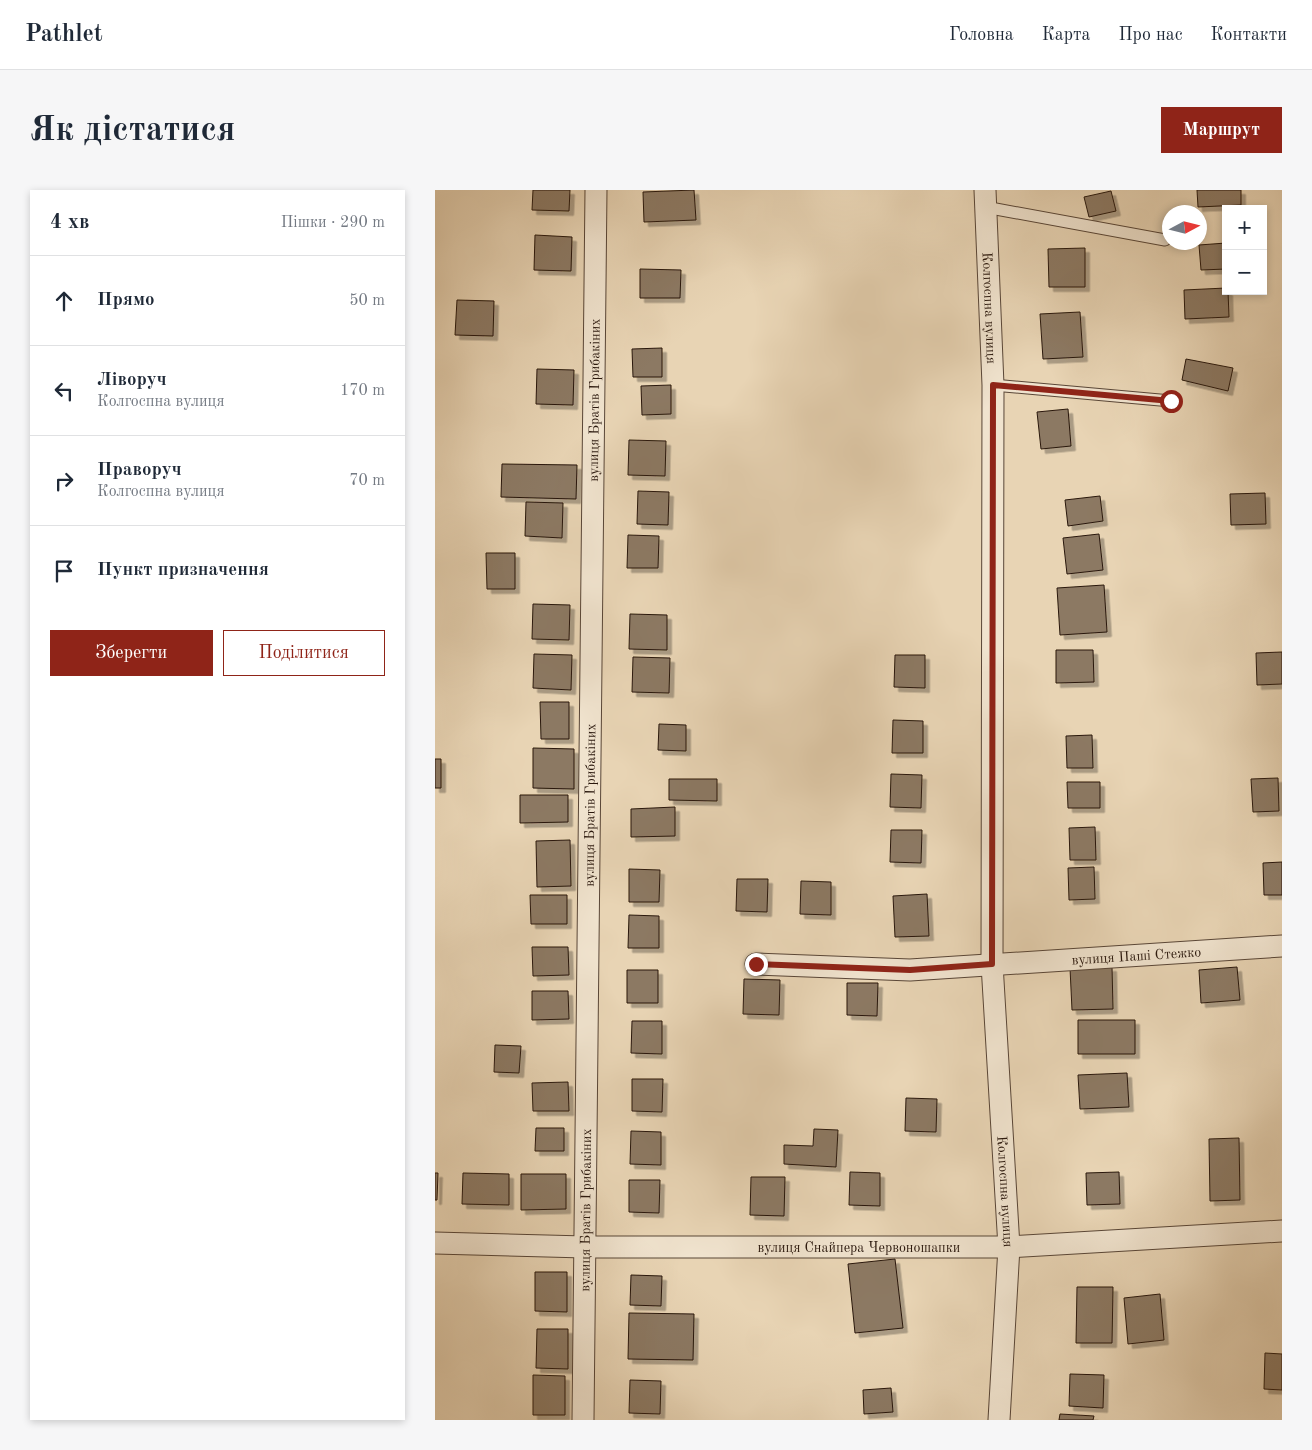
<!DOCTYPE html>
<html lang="uk">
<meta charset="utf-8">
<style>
body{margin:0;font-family:"Old Standard TT",serif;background:#f6f6f7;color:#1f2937}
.controls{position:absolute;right:15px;top:15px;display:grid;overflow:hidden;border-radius:0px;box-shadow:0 2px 8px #0003}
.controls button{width:45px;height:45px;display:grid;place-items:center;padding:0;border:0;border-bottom:1px solid #e0e1e3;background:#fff;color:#1f2937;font:25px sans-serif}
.compass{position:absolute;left:727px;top:15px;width:45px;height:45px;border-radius:50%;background:#fff;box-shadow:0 2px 8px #0003;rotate:83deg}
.stop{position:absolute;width:15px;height:15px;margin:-11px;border:4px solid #8f2418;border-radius:50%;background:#fff}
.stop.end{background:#8f2418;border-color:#fff;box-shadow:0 1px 5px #0008}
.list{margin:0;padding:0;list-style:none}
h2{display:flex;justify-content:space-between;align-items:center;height:65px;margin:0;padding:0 20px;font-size:21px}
h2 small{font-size:16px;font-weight:400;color:#747a83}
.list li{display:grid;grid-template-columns:32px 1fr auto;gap:15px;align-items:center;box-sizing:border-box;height:90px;padding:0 20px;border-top:1px solid #e0e1e3}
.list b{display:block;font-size:19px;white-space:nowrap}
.list p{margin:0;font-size:16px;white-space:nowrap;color:#747a83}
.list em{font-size:16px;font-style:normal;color:#747a83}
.actions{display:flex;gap:10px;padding:15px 20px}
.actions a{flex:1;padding:11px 0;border:1px solid #8f2418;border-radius:0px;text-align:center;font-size:18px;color:#8f2418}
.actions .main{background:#8f2418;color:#fff}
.icon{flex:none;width:28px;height:28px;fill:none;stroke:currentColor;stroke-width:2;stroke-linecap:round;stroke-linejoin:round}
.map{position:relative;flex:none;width:847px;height:1230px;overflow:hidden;border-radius:0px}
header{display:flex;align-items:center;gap:30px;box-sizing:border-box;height:70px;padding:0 25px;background:#fff;border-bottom:1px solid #e0e1e3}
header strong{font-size:24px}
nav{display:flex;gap:28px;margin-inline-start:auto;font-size:18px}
.intro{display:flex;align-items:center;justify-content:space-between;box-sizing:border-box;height:120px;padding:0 30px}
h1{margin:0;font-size:35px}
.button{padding:12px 22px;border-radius:0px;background:#8f2418;color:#fff;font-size:18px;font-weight:700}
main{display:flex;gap:30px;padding:0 30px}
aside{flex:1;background:#fff;border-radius:0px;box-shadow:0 2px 8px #0003}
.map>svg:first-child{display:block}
.building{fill:#8c7964;stroke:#29170d;filter:url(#shadow)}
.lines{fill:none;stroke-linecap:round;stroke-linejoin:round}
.service-casing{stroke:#594637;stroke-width:13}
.minor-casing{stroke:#594637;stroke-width:23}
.service{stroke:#f0e3ce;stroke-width:11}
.minor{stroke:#f0e3ce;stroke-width:21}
.route{stroke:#8f2418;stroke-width:6}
.labels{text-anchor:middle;stroke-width:5;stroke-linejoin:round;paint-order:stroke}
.street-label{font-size:14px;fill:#29170d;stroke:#f0e3ce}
</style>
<header>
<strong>Pathlet</strong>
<nav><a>Головна</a><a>Карта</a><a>Про нас</a><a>Контакти</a></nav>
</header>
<div class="intro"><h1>Як дістатися</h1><a class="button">Маршрут</a></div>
<main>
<aside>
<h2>4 хв<small>Пішки · 290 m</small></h2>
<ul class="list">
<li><svg class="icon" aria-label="ahead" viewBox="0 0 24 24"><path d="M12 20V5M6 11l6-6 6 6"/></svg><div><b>Прямо</b></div><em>50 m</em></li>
<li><svg class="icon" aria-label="left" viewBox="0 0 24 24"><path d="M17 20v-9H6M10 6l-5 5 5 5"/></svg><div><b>Ліворуч</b><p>Колгоспна вулиця</p></div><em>170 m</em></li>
<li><svg class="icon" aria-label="right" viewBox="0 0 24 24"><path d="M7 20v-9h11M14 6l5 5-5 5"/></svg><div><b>Праворуч</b><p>Колгоспна вулиця</p></div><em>70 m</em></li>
<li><svg class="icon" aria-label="arrive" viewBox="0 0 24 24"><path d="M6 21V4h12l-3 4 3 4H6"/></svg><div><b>Пункт призначення</b></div></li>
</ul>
<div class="actions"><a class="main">Зберегти</a><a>Поділитися</a></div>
</aside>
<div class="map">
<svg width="847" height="1230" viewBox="0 0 847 1230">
<defs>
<filter id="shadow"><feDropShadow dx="4.5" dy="4.5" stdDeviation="0" flood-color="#0004"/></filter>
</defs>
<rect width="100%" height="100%" fill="#e8d4b4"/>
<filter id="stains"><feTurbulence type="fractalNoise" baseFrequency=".004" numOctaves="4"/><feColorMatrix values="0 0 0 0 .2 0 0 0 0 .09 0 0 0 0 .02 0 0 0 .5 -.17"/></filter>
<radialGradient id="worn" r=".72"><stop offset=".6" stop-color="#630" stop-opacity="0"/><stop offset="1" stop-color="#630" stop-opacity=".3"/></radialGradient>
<!-- building -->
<path class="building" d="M98,0H135L134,21L97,20Z
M259,0L261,30L209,32L208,2Z
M762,0H806V15L763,17Z
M676,1L681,21L654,27L649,7Z
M100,45L137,47L136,81L99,80Z
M791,53V79L766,80L764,55Z
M650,58V97H614L613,59Z
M205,79L246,80L245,108H205Z
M791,98V101H793L794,127L750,129L749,100Z
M22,110L59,111L58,146L20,145Z
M645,122L648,167L608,169L605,124Z
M227,158V187H198L197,159Z
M751,169L798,178L793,201L747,190Z
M102,179L139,180L138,215L101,214Z
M236,195V224L207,225L206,196Z
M633,219L636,256L606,259L602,222Z
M194,250L231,251L230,286L193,285Z
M67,274L142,275L141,309L66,307Z
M203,301L234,302L233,335L202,334Z
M830,303L831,334L796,335L795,304Z
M665,306L668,331L633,336L630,310Z
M91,312L128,313L127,348L90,346Z
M664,344L668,380L632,384L628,348Z
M193,345L224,346L223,378H192Z
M51,363H80V399H52Z
M669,395L672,442L625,445L622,398Z
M98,414L135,415L134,450L97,449Z
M195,424L232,425V460L194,459Z
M621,460H658L659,492L621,493Z
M847,462V494L822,495L821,463Z
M99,464L137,465L136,500L98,498Z
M460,465H490V498L459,497Z
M198,467L235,468L234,503L197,502Z
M105,512H134V549H106Z
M458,530L488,531V563H457Z
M224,534L251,535V561L223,560Z
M657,545L658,578H632L631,546Z
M98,558L139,559V599L98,598Z
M0,569H6V598H0Z
M456,584L487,585L486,618L455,617Z
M843,588L844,621L818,622L816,589Z
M234,589H282V611L234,610Z
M632,592H665V618H633Z
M85,605H133V632L85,633Z
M240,617V646L196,647V619Z
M660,637L661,670H635L634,638Z
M456,640H487L486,673L455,672Z
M135,650L136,696L102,697L101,651Z
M847,672V705H829L828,673Z
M659,677L660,709L634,710L633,678Z
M194,679L225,680L224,712H194Z
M302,689H333L332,722L301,721Z
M366,691L396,692V725L365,724Z
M492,704L494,746L460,747L458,706Z
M95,705H132V734H96Z
M194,725L224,726V758H193Z
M97,757H133L134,785L98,786Z
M677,777L678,819L637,820L635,778Z
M802,777L805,810L766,813L764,780Z
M192,780H223V813H192Z
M309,789L345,790L344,825L308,824Z
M412,793H443L442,826L412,825Z
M97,801H133L134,829L97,830Z
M643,830H700V864H643Z
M197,831H227V864L196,863Z
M60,855L86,856L84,883L59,882Z
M692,883L694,917L645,919L643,885Z
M197,889H228L227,922L197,921Z
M133,892L134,921H98L97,893Z
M471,908L502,909L501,942L470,941Z
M101,938H129V961H100Z
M379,939L403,940L401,977L349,974V955L378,956Z
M196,941L226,942V975L195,974Z
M804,948L805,1010L775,1011L774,949Z
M415,982L445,983V1016L414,1015Z
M684,982L685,1014L652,1015L651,983Z
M0,983H3L2,1010H0Z
M28,983L74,984V1015L27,1014Z
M86,984H131V1019L86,1020Z
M316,987H350L349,1026L315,1025Z
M194,990H225L224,1023L194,1022Z
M460,1069L468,1138L420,1143L413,1074Z
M100,1082H132V1122L100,1121Z
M196,1085L227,1086L226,1116L195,1115Z
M642,1097H678L677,1153H641Z
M725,1104L729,1150L693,1154L689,1108Z
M194,1123L259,1124L258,1170L193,1169Z
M102,1139H133V1179L101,1178Z
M830,1163L847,1164V1200L829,1199Z
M635,1184L669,1185L668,1218L634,1216Z
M98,1185L130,1186V1225H98Z
M195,1190L226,1191L225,1224L194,1223Z
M456,1198L458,1222L429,1224L428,1200Z
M625,1224L659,1226L658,1230H624Z"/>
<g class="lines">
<!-- service casing -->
<g class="service-casing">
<path id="service" d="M550,17L730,50
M558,195L736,211"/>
</g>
<!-- minor casing -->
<g class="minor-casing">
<g id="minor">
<path id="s1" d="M550,0L558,195L557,774L574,1057L564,1230"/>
<path id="s2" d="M321,774L475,780L847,756"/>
<path id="s3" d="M0,1053L150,1057H574L847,1041"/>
<path id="s4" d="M148,1230L161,0"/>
</g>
</g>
<!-- service -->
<use href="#service" class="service"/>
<!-- minor -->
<use href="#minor" class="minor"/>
</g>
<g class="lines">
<!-- route -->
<path class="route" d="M321,774L475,780L557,774L558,195L736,211"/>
</g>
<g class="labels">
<!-- street labels -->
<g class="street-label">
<text dy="5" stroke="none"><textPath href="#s1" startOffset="118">Колгоспна вулиця</textPath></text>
<text dy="5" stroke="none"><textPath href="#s4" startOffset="1020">вулиця Братів Грибакіних</textPath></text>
<text dy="5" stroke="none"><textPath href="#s4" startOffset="615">вулиця Братів Грибакіних</textPath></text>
<text dy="5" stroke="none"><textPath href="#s2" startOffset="381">вулиця Паші Стежко</textPath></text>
<text dy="5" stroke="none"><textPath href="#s1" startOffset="1002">Колгоспна вулиця</textPath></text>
<text dy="5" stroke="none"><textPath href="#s4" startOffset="210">вулиця Братів Грибакіних</textPath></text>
<text dy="5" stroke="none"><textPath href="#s3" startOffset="424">вулиця Снайпера Червоношапки</textPath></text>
</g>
</g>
<rect width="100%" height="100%" filter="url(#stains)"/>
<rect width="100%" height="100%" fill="url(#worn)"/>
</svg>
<div class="controls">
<button>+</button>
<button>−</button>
</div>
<svg class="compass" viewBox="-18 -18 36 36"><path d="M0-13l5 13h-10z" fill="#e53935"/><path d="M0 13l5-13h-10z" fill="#747a83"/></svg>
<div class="stop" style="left:736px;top:211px"></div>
<div class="stop end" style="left:321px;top:774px"></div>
</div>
</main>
